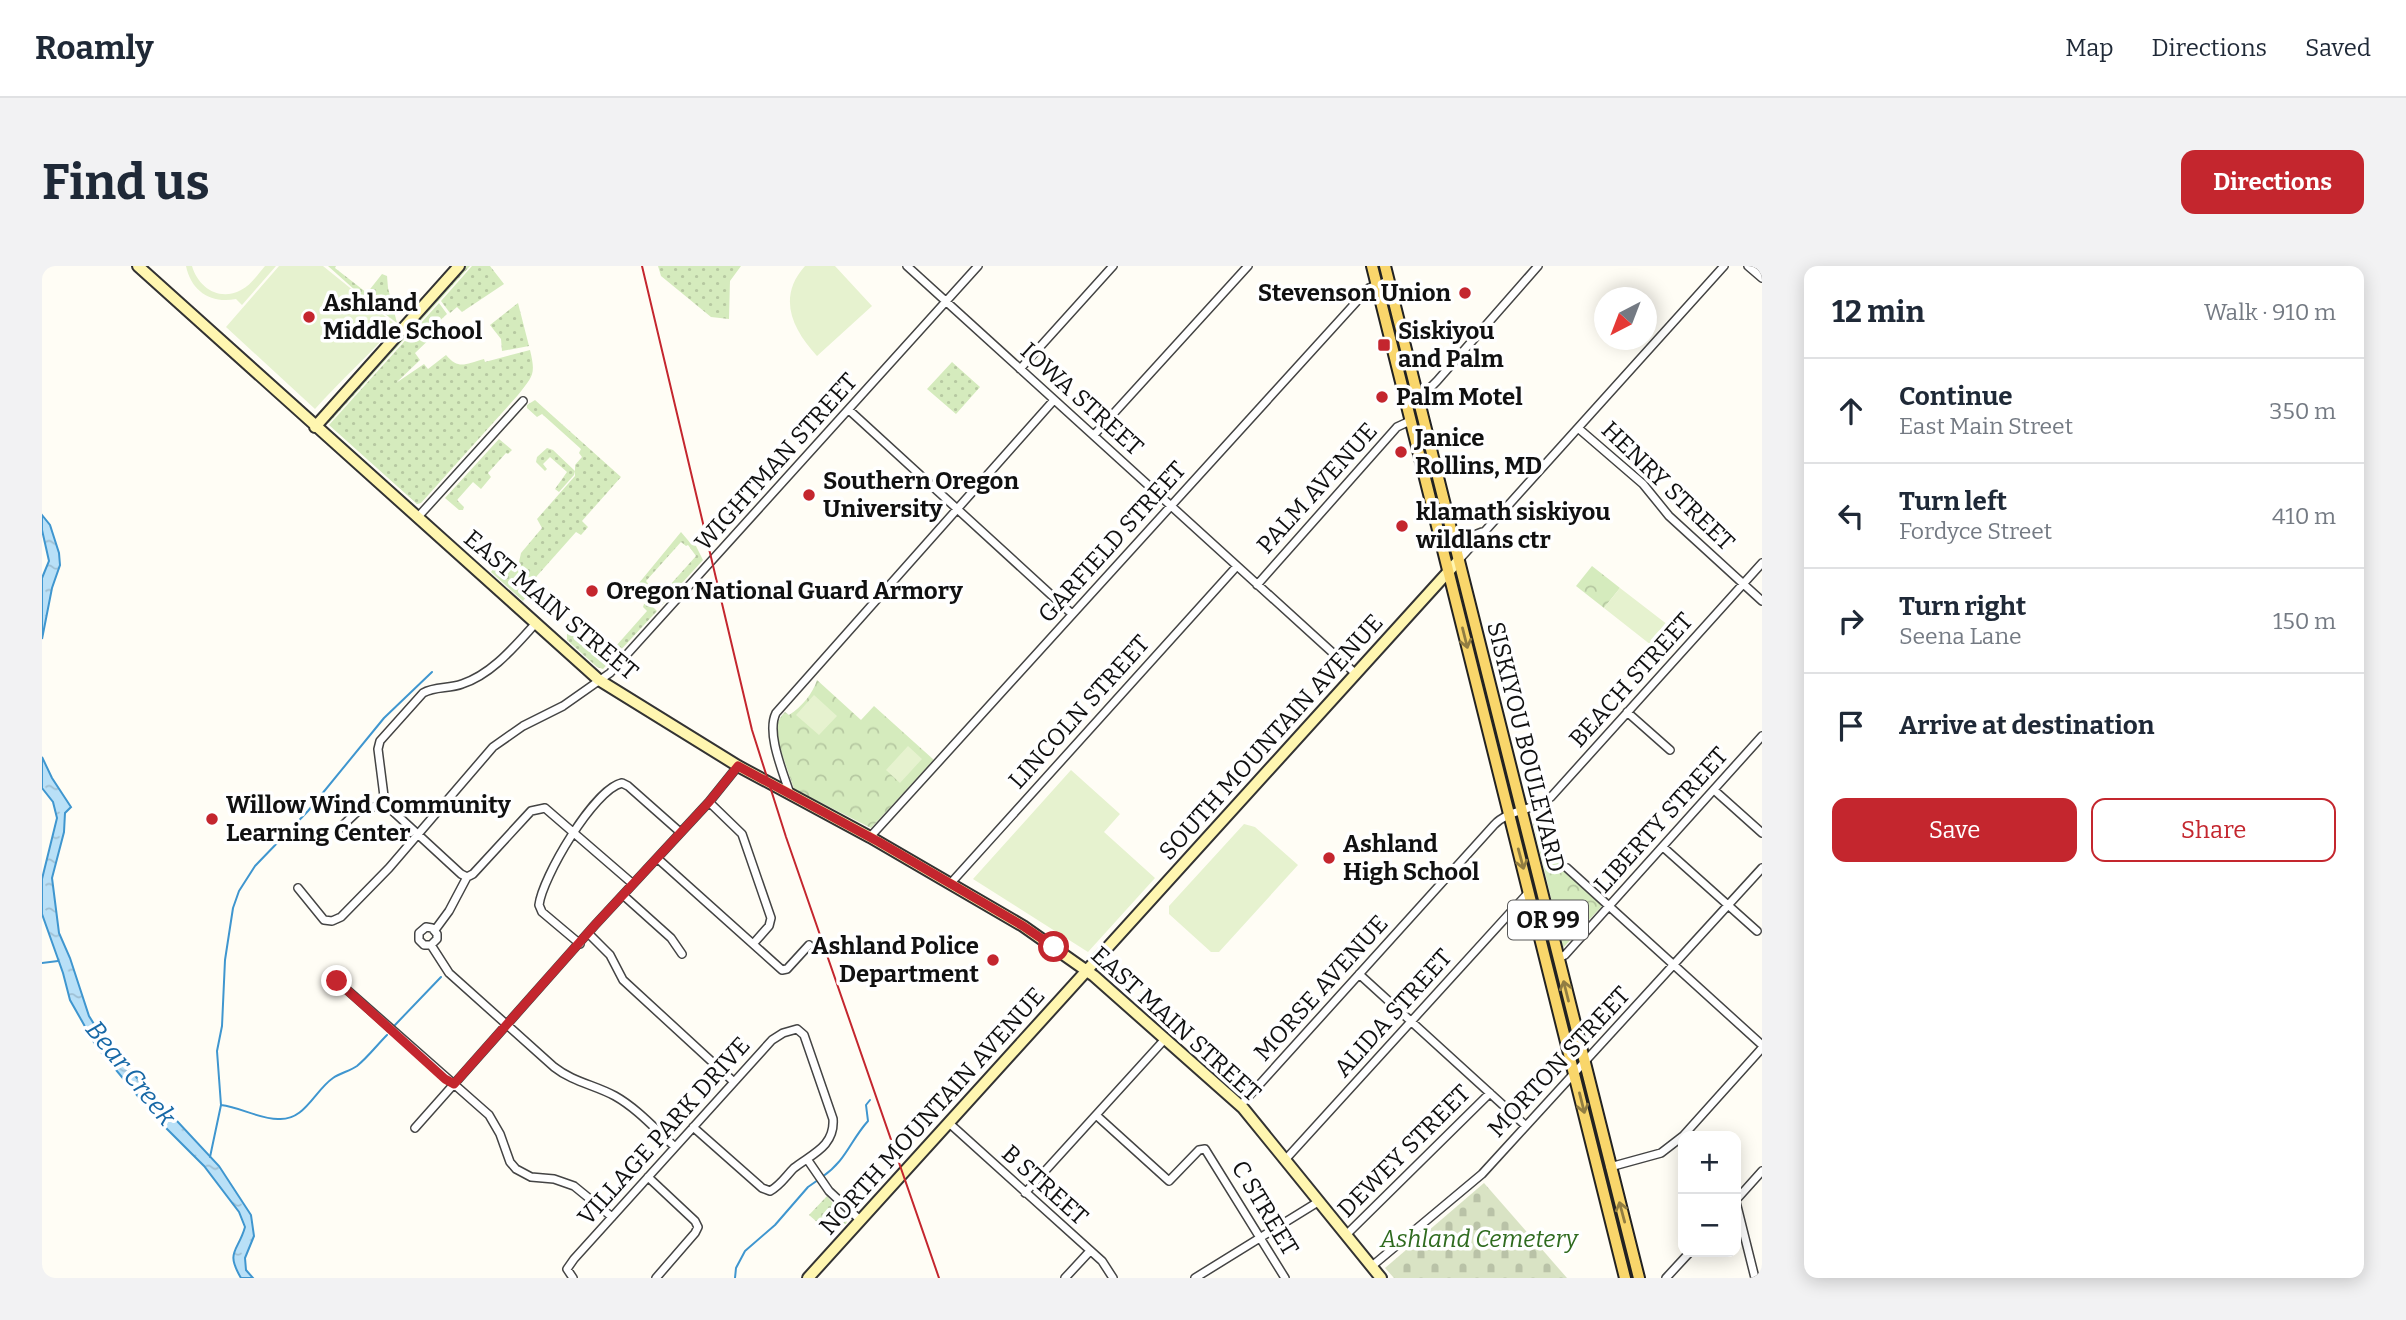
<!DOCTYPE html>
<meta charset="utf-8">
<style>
body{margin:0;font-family:Bitter,serif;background:#f2f2f3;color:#1f2937}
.controls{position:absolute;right:21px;bottom:21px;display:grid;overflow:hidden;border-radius:14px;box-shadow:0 4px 18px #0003}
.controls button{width:63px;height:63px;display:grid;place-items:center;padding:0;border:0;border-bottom:2px solid #e0e1e3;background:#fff;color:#1f2937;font:35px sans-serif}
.compass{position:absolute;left:1552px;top:21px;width:63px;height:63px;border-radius:50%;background:#fff;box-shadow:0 4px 18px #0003;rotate:222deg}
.stop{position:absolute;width:21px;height:21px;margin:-16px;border:5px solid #c4262e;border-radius:50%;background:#fff}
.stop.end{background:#c4262e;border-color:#fff;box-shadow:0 2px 7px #0008}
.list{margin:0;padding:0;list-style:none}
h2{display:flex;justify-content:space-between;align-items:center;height:91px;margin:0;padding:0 28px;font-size:30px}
h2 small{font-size:23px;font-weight:400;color:#747a83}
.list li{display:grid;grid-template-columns:46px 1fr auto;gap:21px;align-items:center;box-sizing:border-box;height:105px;padding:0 28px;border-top:2px solid #e0e1e3}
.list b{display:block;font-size:26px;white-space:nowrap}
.list p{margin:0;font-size:23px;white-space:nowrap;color:#747a83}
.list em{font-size:23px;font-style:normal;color:#747a83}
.actions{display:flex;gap:14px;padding:21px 28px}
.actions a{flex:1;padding:16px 0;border:2px solid #c4262e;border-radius:14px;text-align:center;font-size:24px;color:#c4262e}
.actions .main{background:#c4262e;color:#fff}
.icon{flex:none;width:38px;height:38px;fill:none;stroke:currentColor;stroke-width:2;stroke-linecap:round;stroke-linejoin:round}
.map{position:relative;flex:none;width:1720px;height:1012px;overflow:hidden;border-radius:14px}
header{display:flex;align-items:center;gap:42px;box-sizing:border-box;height:98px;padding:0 35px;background:#fff;border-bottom:2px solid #e0e1e3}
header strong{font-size:33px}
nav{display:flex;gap:38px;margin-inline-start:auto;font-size:24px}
.intro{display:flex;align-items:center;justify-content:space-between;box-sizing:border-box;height:168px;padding:0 42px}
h1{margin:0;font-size:49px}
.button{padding:18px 32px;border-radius:14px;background:#c4262e;color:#fff;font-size:24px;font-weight:700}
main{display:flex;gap:42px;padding:0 42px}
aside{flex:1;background:#fff;border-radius:14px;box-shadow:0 4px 18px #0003}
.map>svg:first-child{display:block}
.grass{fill:url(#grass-dots)}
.cemetery{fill:url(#cemetery-stones)}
.park{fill:url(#park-crowns)}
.pitch{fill:#e6f2cf}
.water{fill:url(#water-ripples);stroke:#3f96cf;stroke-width:2}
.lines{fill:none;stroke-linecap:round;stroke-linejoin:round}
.stream{stroke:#3f96cf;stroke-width:2}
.street-casing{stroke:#444;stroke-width:10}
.secondary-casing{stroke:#333;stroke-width:14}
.primary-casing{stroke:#222;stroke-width:14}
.street{stroke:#fff;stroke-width:7}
.secondary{stroke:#fff6b0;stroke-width:10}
.primary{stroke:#f9d66b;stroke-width:10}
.rail{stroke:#c4262e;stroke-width:2}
.oneway{stroke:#917d42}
.route{stroke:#c4262e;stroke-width:9}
.poi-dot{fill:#c4262e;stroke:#fff;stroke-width:2.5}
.labels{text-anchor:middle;stroke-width:7;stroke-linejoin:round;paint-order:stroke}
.shield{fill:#fff;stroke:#585858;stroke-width:2}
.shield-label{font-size:23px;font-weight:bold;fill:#111}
.poi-label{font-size:24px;font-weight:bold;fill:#111;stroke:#fff;text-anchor:start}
.street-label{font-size:24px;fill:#111;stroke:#fff}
.park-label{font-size:24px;font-style:italic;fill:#2f6b1f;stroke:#fff}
.water-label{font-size:26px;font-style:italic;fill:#1768a6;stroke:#fff}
</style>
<header>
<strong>Roamly</strong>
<nav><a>Map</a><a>Directions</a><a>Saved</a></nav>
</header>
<div class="intro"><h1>Find us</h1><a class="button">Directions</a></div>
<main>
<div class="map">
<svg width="1720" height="1012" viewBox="0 0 1720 1012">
<defs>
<pattern id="grass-dots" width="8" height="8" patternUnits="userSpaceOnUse" patternTransform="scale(1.75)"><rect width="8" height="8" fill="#d5ebbd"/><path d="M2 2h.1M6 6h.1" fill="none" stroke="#b6c8a1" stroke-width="1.8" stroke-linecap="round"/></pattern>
<pattern id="cemetery-stones" width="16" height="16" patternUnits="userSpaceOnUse" patternTransform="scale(1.75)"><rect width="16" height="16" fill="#d9e3c4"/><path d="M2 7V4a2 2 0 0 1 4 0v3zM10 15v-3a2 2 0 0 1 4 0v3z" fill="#b9c2a7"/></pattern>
<pattern id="park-crowns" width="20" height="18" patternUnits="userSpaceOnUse" patternTransform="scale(1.75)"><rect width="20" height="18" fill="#d5ebbd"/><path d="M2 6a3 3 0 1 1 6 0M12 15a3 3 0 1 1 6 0" fill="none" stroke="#b6c8a1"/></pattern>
<pattern id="water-ripples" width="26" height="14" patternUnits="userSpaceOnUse" patternTransform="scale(1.75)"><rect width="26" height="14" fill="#b9e0f7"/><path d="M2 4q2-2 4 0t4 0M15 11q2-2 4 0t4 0" fill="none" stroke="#9ebfd3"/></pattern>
</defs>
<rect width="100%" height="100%" fill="#fffdf5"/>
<!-- grass -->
<path class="grass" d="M286,0H294L293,2L325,27L340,8L345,10L346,22L355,57L323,33Z
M424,0H428L287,157H285Z
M430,0H448L462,18L420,46L415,41L408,47L399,35Z
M616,0H699L688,15L687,53L669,51L619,10Z
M397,37L405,48L392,60L396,65L373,87L378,94L354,117L382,98L386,103L404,89C417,104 423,98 442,93L443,96L488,84C494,109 491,110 476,129L379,237L375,238L287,159Z
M476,37L487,80L460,85L459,73L448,59Z
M910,96L938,121L914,148L885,123Z
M493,134L579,211L540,255L546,261L539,269L534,266L486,320L489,325L481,335L449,306C456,298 459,303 470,302L477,296L479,287L500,262L495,253L533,210V199L540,191L537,187L539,183L500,148L495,151L485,142V139Z
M457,173L470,184L466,188L464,187L446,207L449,211L439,223L431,216L415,234L422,241L421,244H417L403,232Z
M505,182L511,184L533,205L532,209L517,226L513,223L525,206L508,191L501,198L505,203L503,205L494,196L495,191Z
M639,266L650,279L654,280L661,294L620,339L613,332L612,327L619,329L654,290L646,279L644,280L639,276L604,315L607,319L606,322H601L597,317Z
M602,338H608L615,345L561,403L555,401L525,374V356C539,368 551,387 570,377L574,380L605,345L601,341Z
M785,930L805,955L804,958H799L792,971L787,967L788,963L786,960L782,962L767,949Z"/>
<!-- cemetery -->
<path class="cemetery" d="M1442,917L1525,1012H1352L1343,1002Z"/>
<!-- park -->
<path class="park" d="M1550,300L1578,322L1562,342L1534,320Z
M775,414L819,454L832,440L892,494L829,562L752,523L734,470C734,460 736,453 743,446L747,449C760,441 771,427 775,414Z
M1491,557L1514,580L1523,604L1561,639L1521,682Z"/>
<!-- pitch -->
<path class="pitch" d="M144,0H150C156,21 177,36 199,24C209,19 216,8 223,0H234L200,39L194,33C169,38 149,25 144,0Z
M237,0H281L354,59C328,88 299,114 273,143L184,61Z
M763,0H793L830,40L775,90C750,63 735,31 763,0Z
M1578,322L1626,359L1609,379L1562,342Z
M772,429L795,450L777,469L754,449Z
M866,480L880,493L858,517L844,504Z
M1029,504L1078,548L1062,566L1113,612L1046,686L931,613Z
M1202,558L1213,561L1256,599L1177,686H1169L1127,648V640Z"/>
<!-- water -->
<path class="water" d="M0,249L8,259L17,287L18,299L10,322L0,373V312L7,295L0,264Z
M0,491L10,512L29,541L23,547L22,566L10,612L17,667L28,692L47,750L57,766L95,812L177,900L209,949L212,970L203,992L204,1004L211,1012H199C183,985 196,986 203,961L197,946L162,900L114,852L54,780L28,734L21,707L0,648V613L15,552L11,536L0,522Z"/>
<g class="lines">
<!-- stream -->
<path class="stream" d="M0,697L16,695
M353,759L399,711
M179,839C198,841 217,853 236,853C263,855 272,825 291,812C298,807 308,805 315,800C326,791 335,779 345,769
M168,891L179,839L175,785L180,760L183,694L191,642L197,625L213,600L266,545L342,452L390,406
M780,911C804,895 808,875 826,855L824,839L828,834
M693,1012L694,1002L703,985L733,959L766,921L776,914"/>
<!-- street casing -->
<g class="street-casing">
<path id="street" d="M865,0L1314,408
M1706,0L1720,12
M978,103L1071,0
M1375,128L1388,122L1395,115L1496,0
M807,144L1030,348
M1536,162L1601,218L1627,250L1720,335
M1052,169L1206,0
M375,252L481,135
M1411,274L1422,273L1440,266
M1416,295L1682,0
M1215,319L1355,161L1368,155
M493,358C472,381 450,408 420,418C407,423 393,420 381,427L338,475L336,483L343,538L419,608L425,611L431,608L489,545L503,542L591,618
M1585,446L1628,484
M1672,524L1720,567
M748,528C741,506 724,467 734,447L1012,134
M667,536L700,568L729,652L727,660L711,678
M298,562L316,545L343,538
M828,571L1327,22L1346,15
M1621,581L1715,665
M615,592L740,704L745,703L767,679
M1525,602L1720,779
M908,618L1195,300
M256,622L282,654L290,655L299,651L347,602L451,481L481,460L521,440L568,407L936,0
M581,629L629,672L640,688
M393,664L407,645L425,611
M546,667L568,689L581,714L692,816
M538,678L500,646L497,639C500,612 552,523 580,517L586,520L638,566
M389,679L395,673V668L390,662L384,661L377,667V674L382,679H389L407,707L512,801C531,816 553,819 573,830C596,843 614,864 633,881
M1516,692L1523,689L1720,470
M1317,708L1484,860
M295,715L447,849L458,868L468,896L474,903L489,911L512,913L532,920L570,951
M1198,840L1452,559C1467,543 1492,545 1509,531L1720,297
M1054,849L1127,915L1157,884L1163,883L1243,1012
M907,857L1060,995L1071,1012
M373,862L553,659L667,536L696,500
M1641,870L1720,782
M765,893L787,925L818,954
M1243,894L1487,626
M1568,901L1619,887L1641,870
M606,911L653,955L656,961L653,967L614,1012
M983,927L1123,773
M1694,934L1720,905
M1694,936L1713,1012
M1304,969L1448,827
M1330,1000L1440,908L1720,602
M531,1012L525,1003L532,993L730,774L741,767L755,763L762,769L791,853C793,880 770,888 752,902C744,910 738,920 728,925L720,922L651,861
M1023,1012L1048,985
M1153,1012L1276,936
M1624,1012L1648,986"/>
</g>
<!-- secondary casing -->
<g class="secondary-casing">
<path id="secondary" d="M96,0L557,414L696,500L828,571L981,660L1052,710L1201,842L1339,1012
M273,161L417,0
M766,1012L1416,295"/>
</g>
<!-- primary casing -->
<g class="primary-casing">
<path id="primary" d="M1330,0L1583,1012
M1343,0L1597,1012"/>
</g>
<!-- street -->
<use href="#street" class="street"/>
<!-- secondary -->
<use href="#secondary" class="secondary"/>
<!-- primary -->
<use href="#primary" class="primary"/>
<!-- rail -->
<path class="rail" d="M600,0L710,464L744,571L897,1012"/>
</g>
<!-- one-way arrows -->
<defs><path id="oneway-shaft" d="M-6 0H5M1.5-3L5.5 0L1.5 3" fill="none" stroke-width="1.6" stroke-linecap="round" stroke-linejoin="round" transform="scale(1.75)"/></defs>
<g class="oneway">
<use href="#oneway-shaft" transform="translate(1423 372) rotate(76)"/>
<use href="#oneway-shaft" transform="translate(1479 593) rotate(75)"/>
<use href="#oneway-shaft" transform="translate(1524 725) rotate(-104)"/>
<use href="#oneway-shaft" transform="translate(1540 837) rotate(76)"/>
<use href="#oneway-shaft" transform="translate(1580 946) rotate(-105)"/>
</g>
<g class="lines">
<!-- route -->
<path class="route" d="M295,715L403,813L412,818L553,659L667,536L696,500L837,576L981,660L1012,681"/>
</g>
<!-- markers -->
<g class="poi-dot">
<circle cx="1423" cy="27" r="7"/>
<circle cx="267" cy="51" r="7"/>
<rect x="1335" y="72" width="14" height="14" rx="3.5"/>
<circle cx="1340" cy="131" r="7"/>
<circle cx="1359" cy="186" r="7"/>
<circle cx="767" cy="229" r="7"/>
<circle cx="1360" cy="260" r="7"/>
<circle cx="550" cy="325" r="7"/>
<circle cx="170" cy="553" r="7"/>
<circle cx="1287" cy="592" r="7"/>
<circle cx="951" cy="694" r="7"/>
</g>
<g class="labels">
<!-- shield labels -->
<rect class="shield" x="1466" y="634.5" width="80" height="39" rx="5"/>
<g class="shield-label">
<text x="1506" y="662">OR 99</text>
</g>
<!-- poi labels -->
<g class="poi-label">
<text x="1409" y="35" text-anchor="end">Stevenson Union</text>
<text x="281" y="45">Ashland<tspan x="281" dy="28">Middle School</tspan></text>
<text x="1356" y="73">Siskiyou<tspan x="1356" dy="28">and Palm</tspan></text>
<text x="1354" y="139">Palm Motel</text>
<text x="1373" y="180">Janice<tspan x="1373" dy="28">Rollins, MD</tspan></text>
<text x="781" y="223">Southern Oregon<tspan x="781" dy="28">University</tspan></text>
<text x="1374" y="254">klamath siskiyou<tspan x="1374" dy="28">wildlans ctr</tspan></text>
<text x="564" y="333">Oregon National Guard Armory</text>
<text x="184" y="547">Willow Wind Community<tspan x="184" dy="28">Learning Center</tspan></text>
<text x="1301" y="586">Ashland<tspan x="1301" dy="28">High School</tspan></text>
<text x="937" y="688" text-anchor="end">Ashland Police<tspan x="937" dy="28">Department</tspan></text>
</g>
<!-- street labels -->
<g class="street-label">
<text transform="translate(1040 133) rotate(42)" y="8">IOWA STREET</text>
<text transform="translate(734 196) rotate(-48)" y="8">WIGHTMAN STREET</text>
<text transform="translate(1626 220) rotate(44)" y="8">HENRY STREET</text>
<text transform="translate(1275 222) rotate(-48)" y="8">PALM AVENUE</text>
<text transform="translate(1070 276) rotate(-48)" y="8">GARFIELD STREET</text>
<text transform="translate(509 339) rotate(40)" y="8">EAST MAIN STREET</text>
<text transform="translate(1589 414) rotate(-48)" y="8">BEACH STREET</text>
<text transform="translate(1037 446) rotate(-48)" y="8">LINCOLN STREET</text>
<text transform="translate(1229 471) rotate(-48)" y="8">SOUTH MOUNTAIN AVENUE</text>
<text transform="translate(1484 481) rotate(76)" y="8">SISKIYOU BOULEVARD</text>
<text transform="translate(1619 554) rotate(-48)" y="8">LIBERTY STREET</text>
<text transform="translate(1279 722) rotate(-48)" y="8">MORSE AVENUE</text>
<text transform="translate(1351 747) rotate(-48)" y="8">ALIDA STREET</text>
<text transform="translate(1134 758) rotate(42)" y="8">EAST MAIN STREET</text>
<text transform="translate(1517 796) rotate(-47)" y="8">MORTON STREET</text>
<text transform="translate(890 845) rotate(-48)" y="8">NORTH MOUNTAIN AVENUE</text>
<text transform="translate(622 865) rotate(-48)" y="8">VILLAGE PARK DRIVE</text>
<text transform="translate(1362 885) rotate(-45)" y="8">DEWEY STREET</text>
<text transform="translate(1003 919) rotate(42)" y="8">B STREET</text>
<text transform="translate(1223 942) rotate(59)" y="8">C STREET</text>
</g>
<!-- park labels -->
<g class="park-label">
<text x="1437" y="981">Ashland Cemetery</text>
</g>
<!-- water labels -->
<g class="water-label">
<text transform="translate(89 807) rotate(51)" y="9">Bear Creek</text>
</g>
</g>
</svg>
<div class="controls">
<button>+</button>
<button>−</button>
</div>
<svg class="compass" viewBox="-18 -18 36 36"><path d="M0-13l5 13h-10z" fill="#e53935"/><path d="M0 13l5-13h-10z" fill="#747a83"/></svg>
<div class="stop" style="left:1012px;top:681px"></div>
<div class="stop end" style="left:295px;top:715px"></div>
</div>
<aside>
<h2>12 min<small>Walk · 910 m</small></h2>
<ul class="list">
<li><svg class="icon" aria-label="ahead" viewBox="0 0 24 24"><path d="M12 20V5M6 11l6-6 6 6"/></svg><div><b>Continue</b><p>East Main Street</p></div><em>350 m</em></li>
<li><svg class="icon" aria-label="left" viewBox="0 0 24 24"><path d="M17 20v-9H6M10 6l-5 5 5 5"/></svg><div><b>Turn left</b><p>Fordyce Street</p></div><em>410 m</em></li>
<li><svg class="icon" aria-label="right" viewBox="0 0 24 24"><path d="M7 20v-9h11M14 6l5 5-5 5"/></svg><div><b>Turn right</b><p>Seena Lane</p></div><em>150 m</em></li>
<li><svg class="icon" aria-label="arrive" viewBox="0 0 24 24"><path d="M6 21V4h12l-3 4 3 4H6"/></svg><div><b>Arrive at destination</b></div></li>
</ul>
<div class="actions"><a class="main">Save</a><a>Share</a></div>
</aside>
</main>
